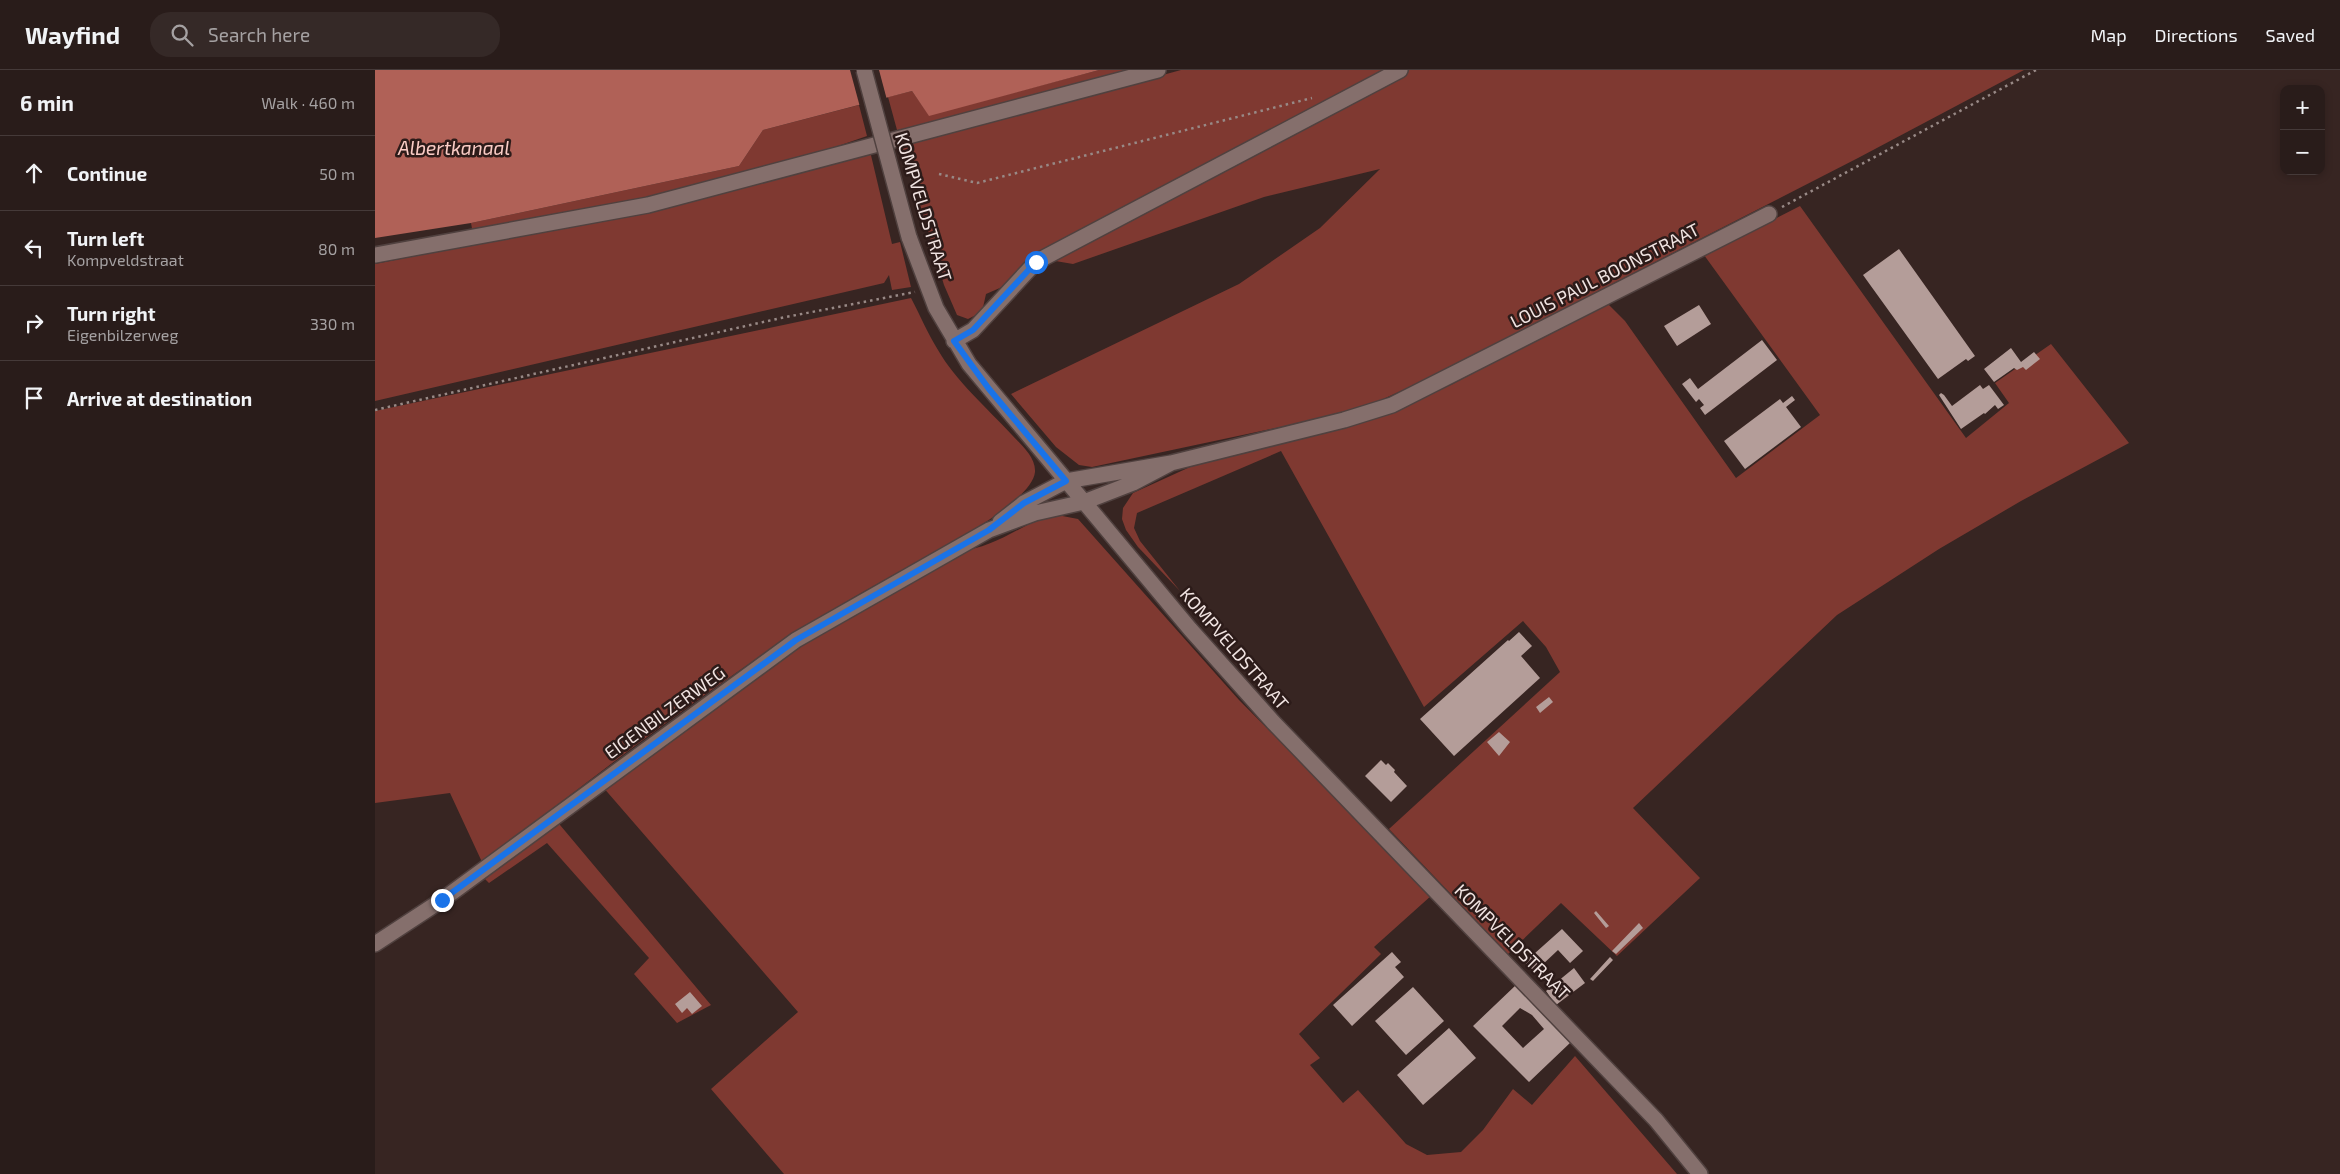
<!DOCTYPE html>
<meta charset="utf-8">
<style>
body{margin:0;font-family:"Exo 2",sans-serif;background:#352927;color:#f1f3f6}
.controls{position:absolute;right:15px;top:15px;display:grid;overflow:hidden;border-radius:10px;box-shadow:0 2px 8px #0003}
.controls button{width:45px;height:45px;display:grid;place-items:center;padding:0;border:0;border-bottom:1px solid #453a39;background:#291c1a;color:#f1f3f6;font:25px sans-serif}
.stop{position:absolute;width:15px;height:15px;margin:-11px;border:4px solid #1a73e8;border-radius:50%;background:#fff}
.stop.end{background:#1a73e8;border-color:#fff;box-shadow:0 1px 5px #0008}
.list{margin:0;padding:0;list-style:none}
h2{display:flex;justify-content:space-between;align-items:center;height:65px;margin:0;padding:0 20px;font-size:21px}
h2 small{font-size:16px;font-weight:400;color:#a5a1a2}
.list li{display:grid;grid-template-columns:32px 1fr auto;gap:15px;align-items:center;box-sizing:border-box;height:75px;padding:0 20px;border-top:1px solid #453a39}
.list b{display:block;font-size:19px;white-space:nowrap}
.list p{margin:0;font-size:16px;white-space:nowrap;color:#a5a1a2}
.list em{font-size:16px;font-style:normal;color:#a5a1a2}
.icon{flex:none;width:28px;height:28px;fill:none;stroke:currentColor;stroke-width:2;stroke-linecap:round;stroke-linejoin:round}
.map{position:relative;flex:none;width:1965px;height:1104px;overflow:hidden}
header{display:flex;align-items:center;gap:30px;box-sizing:border-box;height:70px;padding:0 25px;background:#291c1a;border-bottom:1px solid #453a39}
header strong{font-size:24px}
nav{display:flex;gap:28px;margin-inline-start:auto;font-size:18px}
.search{width:350px;height:45px;background:#352927;display:flex;align-items:center;gap:12px;box-sizing:border-box;padding:0 18px;border-radius:20px;color:#a5a1a2;font-size:19px}
main{display:flex}
aside{flex:1;background:#291c1a}
.map>svg:first-child{display:block}
.green{fill:#7f3931}
.water{fill:#b06157}
.pier{fill:#372522}
.building{fill:#b49d99;fill-rule:evenodd}
.lines{fill:none;stroke-linecap:round;stroke-linejoin:round}
.minor-casing{stroke:#50413f;stroke-width:18}
.path{stroke:#988986;stroke-width:2.5;stroke-dasharray:2.5 4;stroke-linecap:butt}
.minor{stroke:#856f6c;stroke-width:15}
.minor-bridge-casing{stroke:#50413f;stroke-width:18;stroke-linecap:butt}
.minor-bridge{stroke:#856f6c;stroke-width:15}
.route{stroke:#1a73e8;stroke-width:6}
.labels{text-anchor:middle;stroke-width:5;stroke-linejoin:round;paint-order:stroke}
.street-label{font-size:18px;fill:#f1e4e2;stroke:#2c1b19}
.water-label{font-size:19px;font-style:italic;fill:#fbcdc6;stroke:#2c1b19}
</style>
<header>
<strong>Wayfind</strong>
<div class="search"><svg class="icon" aria-label="search" viewBox="0 0 24 24"><circle cx="10" cy="10" r="6"/><path d="M15 15l6 6"/></svg>Search here</div>
<nav><a>Map</a><a>Directions</a><a>Saved</a></nav>
</header>
<main>
<aside>
<h2>6 min<small>Walk · 460 m</small></h2>
<ul class="list">
<li><svg class="icon" aria-label="ahead" viewBox="0 0 24 24"><path d="M12 20V5M6 11l6-6 6 6"/></svg><div><b>Continue</b></div><em>50 m</em></li>
<li><svg class="icon" aria-label="left" viewBox="0 0 24 24"><path d="M17 20v-9H6M10 6l-5 5 5 5"/></svg><div><b>Turn left</b><p>Kompveldstraat</p></div><em>80 m</em></li>
<li><svg class="icon" aria-label="right" viewBox="0 0 24 24"><path d="M7 20v-9h11M14 6l5 5-5 5"/></svg><div><b>Turn right</b><p>Eigenbilzerweg</p></div><em>330 m</em></li>
<li><svg class="icon" aria-label="arrive" viewBox="0 0 24 24"><path d="M6 21V4h12l-3 4 3 4H6"/></svg><div><b>Arrive at destination</b></div></li>
</ul>
</aside>
<div class="map">
<svg width="1965" height="1104" viewBox="0 0 1965 1104">
<rect width="100%" height="100%" fill="#372522"/>
<!-- green -->
<path class="green" d="M724,0H762L546,57L522,60L513,27L537,21L554,45Z
M806,0H1649L1483,88L1050,310L984,340L959,348L901,358L717,397L704,395L681,377L636,324L864,214L945,158L1005,99L889,127L698,194L657,187L634,214L611,224L607,242L593,249L582,245L569,215L527,76Z
M484,35L492,66C365,112 230,137 98,164L96,153L364,96L388,60Z
M495,81L517,174L525,172L536,217L517,220L514,205L509,213L0,331V194L293,135Z
M1425,136L1591,368L1634,333L1620,313L1676,274L1754,373L1646,431L1564,479L1462,545L1258,738L1325,808L1242,886L1186,833L1133,884L1014,759L1185,602L1171,577L1148,551L1049,637L906,381L762,443L759,458L765,471L805,521L763,477L751,460L747,449L748,438L758,423L815,397L1012,343L1078,314L1221,236L1233,234L1250,251L1361,408L1445,345L1329,185Z
M536,228C545,245 553,264 563,280C580,310 613,339 637,365C646,375 661,387 660,402C657,435 543,491 513,508C368,587 239,693 107,792L75,723L0,733V341Z
M677,444L703,449L864,630L1057,825L999,877L1006,884L924,964L945,988L935,995L968,1033L983,1020L1031,1074L1052,1085L1086,1082L1108,1060L1138,1019L1157,1035L1200,986L1302,1104H409L336,1019L423,942L227,716L426,573L585,480C617,480 647,454 677,444Z
M180,749L336,935L302,953L259,904L274,888L172,773L114,813L107,806Z"/>
<!-- water -->
<path class="water" d="M0,0H724L554,46L537,21L388,60L364,96L96,153L0,168Z"/>
<!-- pier -->
<path class="pier" d="M475,0H504L512,30L485,37Z"/>
<!-- building -->
<path class="building" d="M1524,179L1600,286L1593,291L1591,289L1563,309L1488,205Z
M1324,235L1336,254L1302,276L1289,256Z
M1387,270L1402,290L1330,345L1325,338L1329,335L1324,329L1321,332L1307,314L1315,308L1323,319Z
M1636,278L1646,292L1659,282L1665,289L1651,300L1648,297L1642,300L1639,298L1619,312L1609,299Z
M1605,315L1608,319L1614,315L1629,335L1623,339L1620,335L1610,344L1609,343L1586,359L1564,325L1566,323L1569,325L1577,336Z
M1417,326L1420,330L1411,337L1426,357L1370,399L1349,371L1405,329L1408,333Z
M1144,562L1157,576L1146,586L1165,608L1079,686L1045,649L1133,570L1134,571Z
M1174,627L1178,632L1165,643L1161,637Z
M1124,662L1135,672L1124,686L1112,672Z
M1006,690L1011,695L1013,693L1020,700L1019,702L1032,716L1016,732L990,706Z
M1221,841L1234,856L1231,858L1219,843Z
M1264,853L1268,858L1241,884L1237,881Z
M1187,859L1208,881L1195,893L1183,880L1166,896L1171,901L1165,907L1150,892Z
M1017,882L1026,892L1020,897L1029,907L977,956L958,935Z
M1235,887L1238,890L1218,911L1215,909Z
M1199,898L1210,913L1181,935L1171,921Z
M1141,915L1196,972L1154,1012L1098,956ZM1145,938L1157,945L1169,959L1148,978L1127,956Z
M1038,917L1069,951L1031,985L1000,951Z
M315,922L327,936L317,944L312,938L307,943L300,934Z
M1074,958L1101,988L1048,1035L1022,1005Z"/>
<g class="lines">
<!-- minor casing -->
<g class="minor-casing">
<path id="minor" d="M534,167L561,238L594,294L815,559L898,652L1281,1050L1325,1104
M0,185L273,135L783,0
M579,271L598,260L661,192L1025,0
M625,452L649,433L691,411L796,393L969,350L1017,335L1394,144
M0,874L67,830L421,570L614,460L660,443L709,432L758,413L796,393"/>
</g>
<!-- path -->
<path class="path" d="M564,104L602,113L937,28
M1407,137L1661,0
M0,340L406,248L540,222"/>
<!-- minor -->
<use href="#minor" class="minor"/>
<!-- minor-bridge casing -->
<g class="minor-bridge-casing">
<path id="minor-bridge" d="M489,0L534,167"/>
</g>
<!-- minor-bridge -->
<use href="#minor-bridge" class="minor-bridge"/>
</g>
<g class="lines">
<!-- route -->
<path class="route" d="M67,830L421,570L614,460L649,433L691,411L614,319L579,271L598,260L661,192"/>
</g>
<g class="labels">
<!-- street labels -->
<g class="street-label">
<text transform="translate(548 137) rotate(73)" y="6">KOMPVELDSTRAAT</text>
<text transform="translate(1230 206) rotate(-27)" y="6">LOUIS PAUL BOONSTRAAT</text>
<text transform="translate(859 579) rotate(49)" y="6">KOMPVELDSTRAAT</text>
<text transform="translate(290 643) rotate(-36)" y="6">EIGENBILZERWEG</text>
<text transform="translate(1137 872) rotate(45)" y="6">KOMPVELDSTRAAT</text>
</g>
<!-- water labels -->
<g class="water-label">
<text x="79" y="85">Albertkanaal</text>
</g>
</g>
</svg>
<div class="controls">
<button>+</button>
<button>−</button>
</div>
<div class="stop" style="left:661px;top:192px"></div>
<div class="stop end" style="left:67px;top:830px"></div>
</div>
</main>
